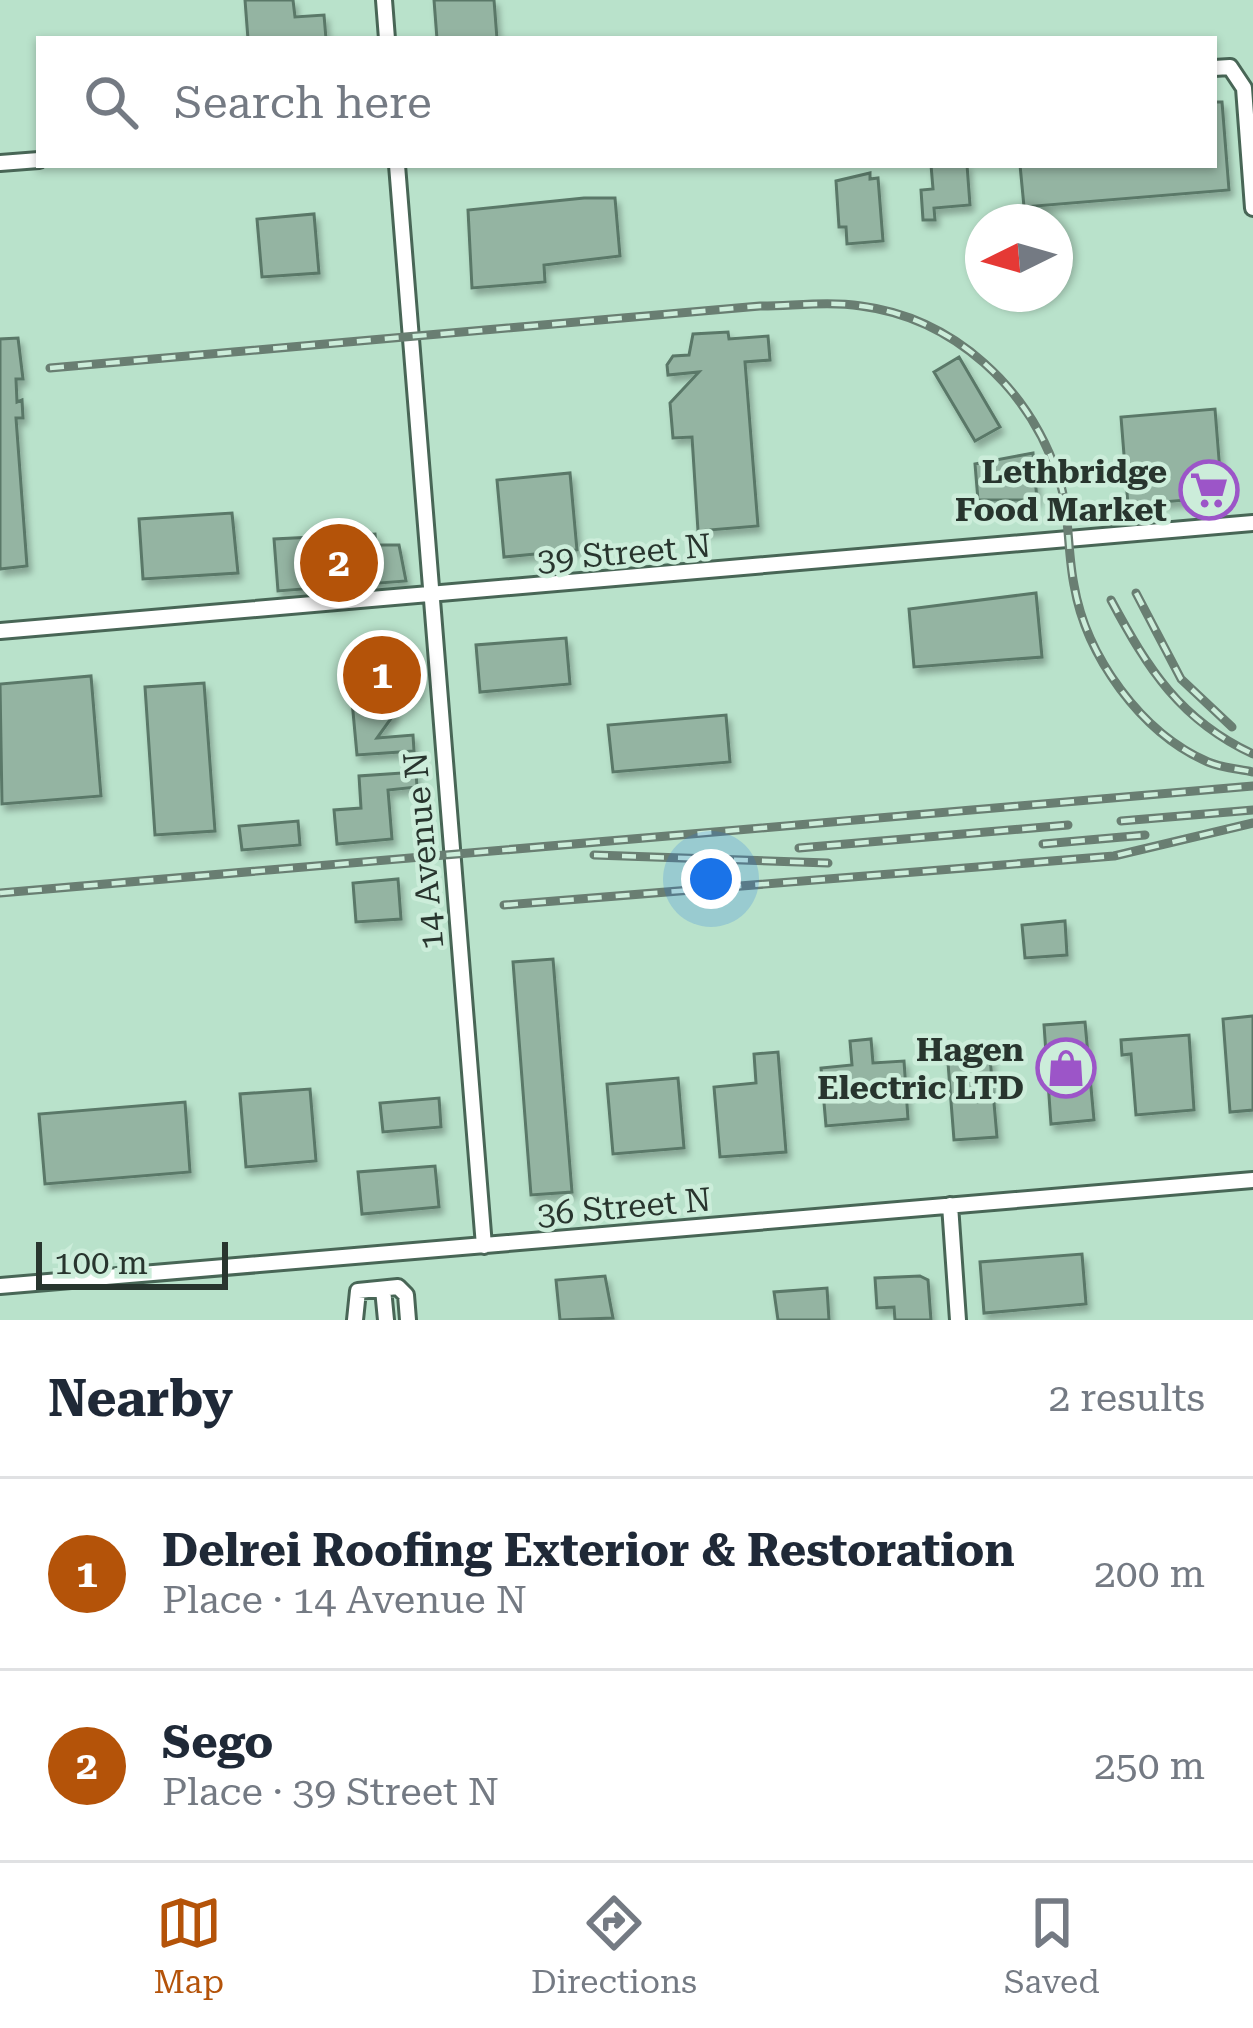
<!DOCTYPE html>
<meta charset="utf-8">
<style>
body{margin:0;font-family:"Roboto Serif",serif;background:#f6f6f7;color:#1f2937}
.compass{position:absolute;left:965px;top:204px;width:108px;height:108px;border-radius:50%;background:#fff;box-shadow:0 3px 9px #0004;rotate:265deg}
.scale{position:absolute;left:36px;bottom:30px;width:192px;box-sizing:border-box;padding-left:12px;border:6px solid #28352e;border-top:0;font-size:33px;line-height:42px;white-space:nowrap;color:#28352e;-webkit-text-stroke:9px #ccedda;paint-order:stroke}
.you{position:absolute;left:711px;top:879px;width:42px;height:42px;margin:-30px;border:9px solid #fff;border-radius:50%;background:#1a73e8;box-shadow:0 0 0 18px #1a73e833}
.badge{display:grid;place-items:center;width:78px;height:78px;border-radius:50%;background:#b45309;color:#fff;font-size:39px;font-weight:700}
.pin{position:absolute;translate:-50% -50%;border:6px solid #fff;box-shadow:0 3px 12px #0006}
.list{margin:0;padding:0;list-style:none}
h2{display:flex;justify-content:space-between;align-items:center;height:156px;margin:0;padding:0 48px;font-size:51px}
h2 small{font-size:39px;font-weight:400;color:#747a83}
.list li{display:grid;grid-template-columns:78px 1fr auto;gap:36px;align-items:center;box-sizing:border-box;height:192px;padding:0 48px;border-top:3px solid #e0e1e3}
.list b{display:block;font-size:45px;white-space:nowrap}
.list p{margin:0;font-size:39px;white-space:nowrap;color:#747a83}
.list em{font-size:39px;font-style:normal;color:#747a83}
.icon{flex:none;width:66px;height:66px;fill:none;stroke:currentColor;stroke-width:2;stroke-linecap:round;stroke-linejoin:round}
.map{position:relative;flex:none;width:1253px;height:1320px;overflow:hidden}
.search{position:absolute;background:#fff;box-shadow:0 3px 9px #0004;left:36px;right:36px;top:36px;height:132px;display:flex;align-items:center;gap:30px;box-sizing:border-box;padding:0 42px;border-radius:0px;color:#747a83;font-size:45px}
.sheet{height:540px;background:#fff}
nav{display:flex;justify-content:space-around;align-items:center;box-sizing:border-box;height:168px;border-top:3px solid #e0e1e3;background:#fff;font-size:33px;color:#747a83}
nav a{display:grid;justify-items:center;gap:6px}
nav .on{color:#b45309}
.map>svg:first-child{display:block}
.built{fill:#b9e2cb;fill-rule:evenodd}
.building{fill:#94b4a2;stroke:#5a7868;stroke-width:3;filter:url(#shadow)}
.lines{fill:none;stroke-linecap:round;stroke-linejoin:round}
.minor-casing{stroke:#486656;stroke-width:20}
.minor{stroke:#fff;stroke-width:14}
.rail-casing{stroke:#697e72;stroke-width:9}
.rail{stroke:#ccedda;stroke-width:4.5;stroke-dasharray:14;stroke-linecap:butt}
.labels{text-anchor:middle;stroke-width:9;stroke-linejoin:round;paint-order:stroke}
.poi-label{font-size:33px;font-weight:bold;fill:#28352e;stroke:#ccedda;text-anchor:end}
.street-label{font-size:33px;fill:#28352e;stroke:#ccedda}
</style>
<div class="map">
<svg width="1253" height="1320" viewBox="0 0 1253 1320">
<defs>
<filter id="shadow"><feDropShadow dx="3.5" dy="6" stdDeviation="3" flood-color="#0004"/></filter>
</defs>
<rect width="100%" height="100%" fill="#ccedda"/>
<!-- built -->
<path class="built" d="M0,0H1253V1320H0ZM39,39H1214V165H39ZM983,222H1055V294H983Z"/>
<!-- building -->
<path class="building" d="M245,0H293L295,17L324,15L326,39H248Z
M434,0H494L497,39H437Z
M1214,102H1222L1229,190L1024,207L1020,165H1214Z
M931,165H967L970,205L934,208L935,220H923L921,190L933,189Z
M870,173V179L878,178L883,241L847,244L846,227H839L836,181Z
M584,198H615L620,256L544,265L545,282L472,288L468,210Z
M314,214L319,273L262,277L257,219Z
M728,332L729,339L768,336L770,360L745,362L758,526L698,531L692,437L673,438L670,403L699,372L668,375L667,365L673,356L689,355L693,334Z
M18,338L23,379H16L17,402L22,400L23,418H16L27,566L0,569V339Z
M959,357L1000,427L975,441L934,372Z
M1215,409L1222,497L1128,505L1121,417Z
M1033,453L1037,500H978L975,464Z
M570,473L577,550L504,557L497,480Z
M232,513L238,573L143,579L139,519Z
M375,534L376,545H399L406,581L278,591L274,539Z
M1036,593L1042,657L914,667L909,609Z
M566,638L570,684L480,692L476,645Z
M413,653L416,692L354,698L395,713L377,738L413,735L414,751L357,755L348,658Z
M91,676L101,796L2,804L0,684Z
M204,683L215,831L155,835L145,687Z
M726,715L730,762L613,772L608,725Z
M416,772L417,787L388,790L392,839L337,844L334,810L361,808L359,776Z
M298,821L300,845L242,850L239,826Z
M398,879L401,919L356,922L353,883Z
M1065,921L1067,955L1025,958L1022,925Z
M553,959L572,1192L531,1195L513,962Z
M1253,1016V1110L1230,1112L1223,1019Z
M1085,1022L1094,1120L1051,1124L1044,1025Z
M1189,1035L1194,1110L1136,1115L1131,1054L1122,1055L1121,1040Z
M871,1039L873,1063L904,1061L908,1119L826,1126L821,1068L852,1065L850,1041Z
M989,1046L997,1137L954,1140L947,1050Z
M778,1052L786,1152L720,1157L714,1087L756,1083L754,1054Z
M678,1078L684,1148L613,1154L607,1084Z
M310,1089L316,1161L246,1167L240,1094Z
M439,1098L441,1127L383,1132L380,1103Z
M185,1102L190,1172L45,1184L39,1114Z
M435,1166L439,1207L362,1214L358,1172Z
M1082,1254L1086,1304L984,1313L980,1262Z
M605,1276L613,1318L560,1320L556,1280Z
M920,1276L928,1280L931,1320H895L894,1307L877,1308L875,1278Z
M827,1288L829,1320H778L774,1292Z"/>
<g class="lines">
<!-- minor casing -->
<g class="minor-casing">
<path id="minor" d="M384,0L387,39
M1214,68L1230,67L1244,88L1253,208
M0,163L39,160
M397,165L484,1246
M0,631L1253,523
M950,1205L958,1320
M0,1286L1253,1180
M383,1289L386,1320
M355,1320L358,1291L398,1287L406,1295L408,1320"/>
</g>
<!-- minor -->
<use href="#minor" class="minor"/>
<!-- rail casing -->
<g class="rail-casing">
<path id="rail" d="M50,368L760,306C792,306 828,301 861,306C954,318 1029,388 1058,476C1070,510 1067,550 1074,585C1086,656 1141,733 1208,762C1222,768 1239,769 1253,772
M1136,593L1181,679L1232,727
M1111,600C1148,669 1180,720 1253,754
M1121,821L1253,810
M1043,844L1145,835
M799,848L1068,825
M594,855L828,863
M0,893L1253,786
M504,905L1114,856L1253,823"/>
</g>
<!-- rail -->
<use href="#rail" class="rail"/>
</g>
<!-- icons -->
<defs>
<g id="supermarket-ring" transform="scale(3)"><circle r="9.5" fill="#ccedda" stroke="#9c55c8" stroke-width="1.5"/><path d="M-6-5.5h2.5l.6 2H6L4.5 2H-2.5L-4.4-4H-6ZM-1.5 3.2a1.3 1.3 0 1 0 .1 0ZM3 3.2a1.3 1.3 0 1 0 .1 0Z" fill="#9c55c8"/></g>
<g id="shop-ring" transform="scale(3)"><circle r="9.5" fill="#ccedda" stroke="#9c55c8" stroke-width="1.5"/><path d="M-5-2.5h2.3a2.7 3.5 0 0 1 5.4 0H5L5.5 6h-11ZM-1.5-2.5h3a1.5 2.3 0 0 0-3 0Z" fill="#9c55c8"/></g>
</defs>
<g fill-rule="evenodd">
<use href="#supermarket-ring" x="1209" y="490"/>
<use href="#shop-ring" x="1066" y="1068"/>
</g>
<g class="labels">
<!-- poi labels -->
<g class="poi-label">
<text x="1167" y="483">Lethbridge<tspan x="1167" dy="38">Food Market</tspan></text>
<text x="1024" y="1061">Hagen<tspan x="1024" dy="38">Electric LTD</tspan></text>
</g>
<!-- street labels -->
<g class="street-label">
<text transform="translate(624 552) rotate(-5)" y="12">39 Street N</text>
<text transform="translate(423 851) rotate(-95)" y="12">14 Avenue N</text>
<text transform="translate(624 1206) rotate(-5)" y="12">36 Street N</text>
</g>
</g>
</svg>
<svg class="compass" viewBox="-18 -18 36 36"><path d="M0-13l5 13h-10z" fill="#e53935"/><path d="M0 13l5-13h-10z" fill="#747a83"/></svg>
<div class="scale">100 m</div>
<div class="you"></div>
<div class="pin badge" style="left:382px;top:675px">1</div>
<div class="pin badge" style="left:339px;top:563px">2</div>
<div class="search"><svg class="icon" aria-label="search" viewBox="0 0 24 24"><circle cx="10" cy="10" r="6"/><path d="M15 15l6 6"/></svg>Search here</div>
</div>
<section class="sheet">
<h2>Nearby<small>2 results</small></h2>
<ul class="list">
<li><span class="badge">1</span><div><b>Delrei Roofing Exterior &amp; Restoration</b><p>Place · 14 Avenue N</p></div><em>200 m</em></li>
<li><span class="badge">2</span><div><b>Sego</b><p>Place · 39 Street N</p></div><em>250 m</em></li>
</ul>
</section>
<nav>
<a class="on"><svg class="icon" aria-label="map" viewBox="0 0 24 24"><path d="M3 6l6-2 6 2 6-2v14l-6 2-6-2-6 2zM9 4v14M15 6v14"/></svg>Map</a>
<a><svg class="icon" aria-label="directions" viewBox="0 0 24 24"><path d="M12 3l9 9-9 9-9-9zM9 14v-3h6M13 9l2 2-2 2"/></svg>Directions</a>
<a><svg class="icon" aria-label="saved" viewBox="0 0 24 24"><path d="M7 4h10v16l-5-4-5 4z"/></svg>Saved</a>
</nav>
